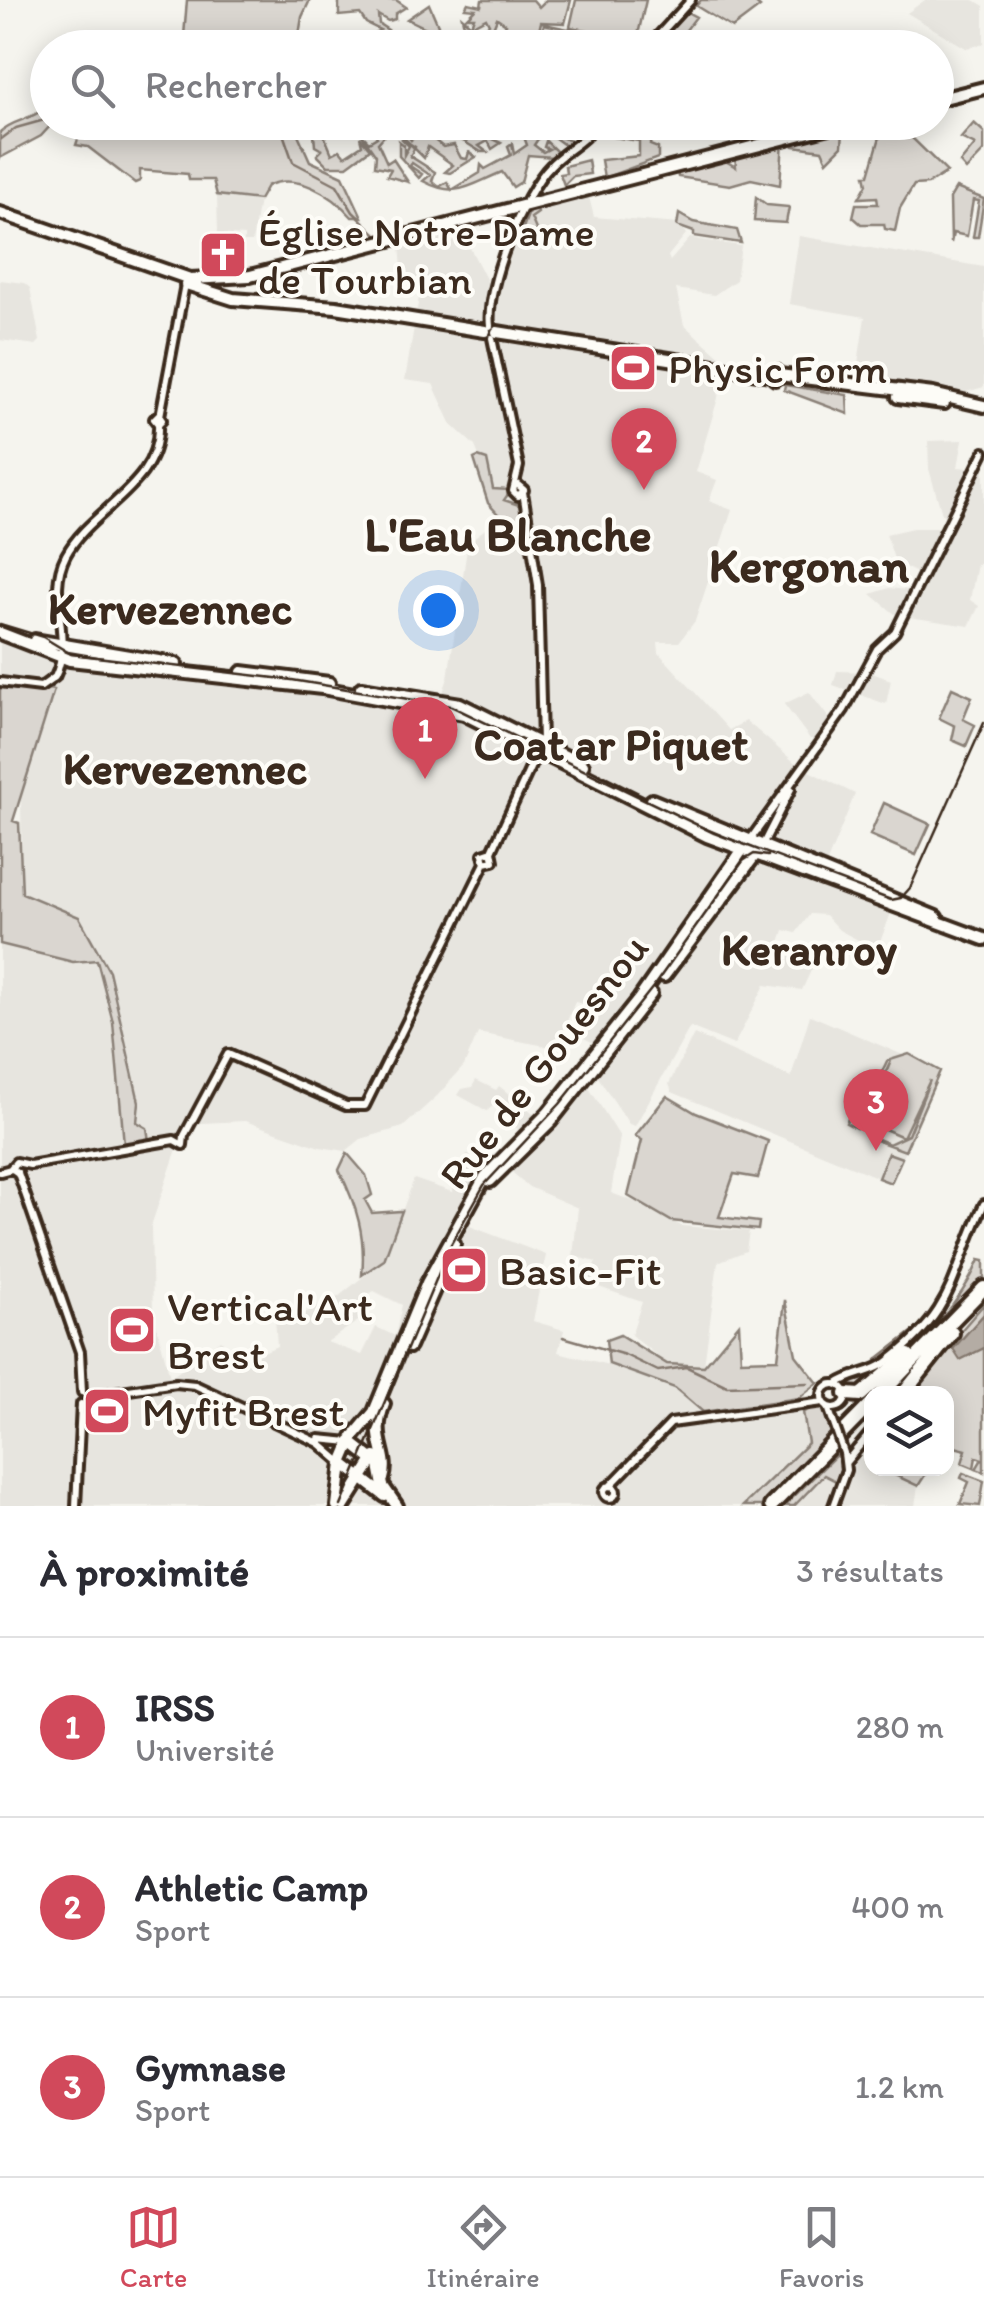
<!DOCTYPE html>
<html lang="fr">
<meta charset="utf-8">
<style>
body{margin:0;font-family:Itim,sans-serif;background:#f2f2f3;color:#2b2b33}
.controls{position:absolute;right:30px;bottom:30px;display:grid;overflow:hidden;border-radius:20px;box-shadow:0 5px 25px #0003}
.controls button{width:90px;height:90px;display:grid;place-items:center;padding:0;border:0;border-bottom:2px solid #e1e1e2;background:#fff;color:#2b2b33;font:50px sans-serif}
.you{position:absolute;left:438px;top:610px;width:35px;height:35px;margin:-25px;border:8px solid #fff;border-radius:50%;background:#1a73e8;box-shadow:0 0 0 15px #1a73e833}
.badge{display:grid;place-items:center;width:65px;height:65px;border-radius:50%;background:#d1495b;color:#fff;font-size:32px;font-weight:700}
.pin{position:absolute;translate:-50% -82px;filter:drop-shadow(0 2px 5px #0008)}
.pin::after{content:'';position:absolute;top:52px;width:35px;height:30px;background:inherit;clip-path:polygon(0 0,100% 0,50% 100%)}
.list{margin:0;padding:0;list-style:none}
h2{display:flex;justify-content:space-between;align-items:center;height:130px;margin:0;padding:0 40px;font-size:42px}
h2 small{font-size:32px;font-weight:400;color:#7c7c81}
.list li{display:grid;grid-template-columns:65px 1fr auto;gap:30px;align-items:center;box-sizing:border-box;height:180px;padding:0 40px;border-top:2px solid #e1e1e2}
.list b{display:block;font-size:38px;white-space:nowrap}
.list p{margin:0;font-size:32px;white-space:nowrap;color:#7c7c81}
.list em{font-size:32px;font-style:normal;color:#7c7c81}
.icon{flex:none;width:55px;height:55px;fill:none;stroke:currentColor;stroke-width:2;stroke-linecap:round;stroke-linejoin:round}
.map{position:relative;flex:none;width:984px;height:1506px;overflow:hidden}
.search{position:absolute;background:#fff;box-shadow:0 5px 25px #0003;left:30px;right:30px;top:30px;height:110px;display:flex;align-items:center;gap:25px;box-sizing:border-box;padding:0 35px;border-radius:55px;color:#7c7c81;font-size:38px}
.sheet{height:670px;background:#fff}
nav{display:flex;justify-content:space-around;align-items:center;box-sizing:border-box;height:140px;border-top:2px solid #e1e1e2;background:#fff;font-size:28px;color:#7c7c81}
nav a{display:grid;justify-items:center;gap:5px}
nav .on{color:#d1495b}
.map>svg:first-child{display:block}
.built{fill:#e7e5df;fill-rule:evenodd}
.green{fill:#dad6d0;stroke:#8a8077;stroke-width:2.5;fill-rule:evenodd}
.water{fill:#b4aca4;stroke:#84786e;stroke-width:2.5}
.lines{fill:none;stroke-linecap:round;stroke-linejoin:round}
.stream{stroke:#84786e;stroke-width:2.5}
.minor-casing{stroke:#3b2a1e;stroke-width:14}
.major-casing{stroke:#3b2a1e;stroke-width:18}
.highway-casing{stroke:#3b2a1e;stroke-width:20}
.minor{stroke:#fdfcf7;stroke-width:6}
.major{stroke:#fdfcf7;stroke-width:10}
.highway{stroke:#fdfcf7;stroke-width:12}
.tram{stroke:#3b2a1e;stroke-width:2.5}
.minor-bridge-casing{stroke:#3b2a1e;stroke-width:14;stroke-linecap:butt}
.minor-bridge{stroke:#fdfcf7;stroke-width:6}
.labels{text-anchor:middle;stroke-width:8;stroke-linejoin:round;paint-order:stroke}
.poi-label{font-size:42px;fill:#3b2a1e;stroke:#fdfcf7;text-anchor:start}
.street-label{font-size:42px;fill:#3b2a1e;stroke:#fdfcf7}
.neighbourhood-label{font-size:45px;font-weight:bold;fill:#3b2a1e;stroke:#fdfcf7}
.quarter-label{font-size:48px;font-weight:bold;fill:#3b2a1e;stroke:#fdfcf7}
</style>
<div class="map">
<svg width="984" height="1506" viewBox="0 0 984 1506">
<rect width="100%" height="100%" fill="#f5f4ee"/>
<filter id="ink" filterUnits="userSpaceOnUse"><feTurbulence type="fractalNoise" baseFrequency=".01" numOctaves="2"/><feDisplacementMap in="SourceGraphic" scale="20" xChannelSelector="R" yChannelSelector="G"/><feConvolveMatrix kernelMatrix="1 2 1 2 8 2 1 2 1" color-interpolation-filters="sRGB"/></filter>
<g filter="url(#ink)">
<!-- built -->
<path class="built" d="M925,0H974L984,6V44L966,48L907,13Z
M588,193L594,217L679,224L686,234L668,256L670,261L690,238L741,246L736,280L714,295L676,289L684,325L723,359L718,398L696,472L717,480L709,501L732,510L695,621L679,642H658L659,653L729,730L746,721L799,766L855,794L818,884L891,913L877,950L839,930L825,915L810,914L796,933L784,930L778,948L814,964L802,990L765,985L734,1045L690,1027L635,1126L629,1124L596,1074L613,1053L584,1038L587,1030L580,1019L587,1005L575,1002L556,1048L478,1033L464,1066L437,1096L403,1127L361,1139L346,1151L320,1147L245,1121L201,1123L180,1140L151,1226L153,1312L170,1377L221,1340L239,1363L277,1346L275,1317L305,1313L338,1297L384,1260L414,1179L452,1192L467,1154L486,1163L521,1133L495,1104L487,1111L458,1095L462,1089L472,1087L476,1080L496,1090L499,1086L538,1117L586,1083L620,1137L611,1193L649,1207L681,1226L749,1231L746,1251L718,1262L704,1366L667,1364L631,1335L642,1302L587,1283L596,1262L573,1256L578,1208L529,1187L505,1166L467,1225L546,1255L533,1321L564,1330L558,1352L640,1373L675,1388L703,1412L820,1394L831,1429L758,1506H0V944L73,962L97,959L113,1022L124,1144L148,1141L137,1123L139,1102L109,971L79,918L22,894L21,795L53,690L0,682V637L46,652L435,715L448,678L468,542L492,524L501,511L475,446L452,425L433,384L405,380L421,286L402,270L400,244L433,235L469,246L489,285L520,210ZM374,1291L402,1305L395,1336L376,1327L362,1355L327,1342L358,1321L362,1298Z
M217,195L259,200L252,242H244V236L218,234Z
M799,236L984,267V387L966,392L856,377L865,317L789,304Z
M0,280L24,283L30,288L40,341L36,345L0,340Z
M963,440L958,467L978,469L984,461V563L977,564L970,600L979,606L969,626L896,615L871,594L889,588L916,591L923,576L895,562L886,534L913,528H943L947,518L942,514L929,469L928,441Z
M837,671L869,672L891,680L886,704L833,685Z
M809,692L831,721L819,739H810L784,704Z
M810,1015L940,1071L891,1183L672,1092L669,1084L694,1034L791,1077Z
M858,1457L871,1464L872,1468L882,1469L918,1486L915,1506H794L824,1475L844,1485Z"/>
<!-- green -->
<path class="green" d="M187,0H310L302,17L297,47L183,48Z
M339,0H396L406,7L395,14V19L388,21L378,15L379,24L388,30L380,39L371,35L380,30L366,23L360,14L339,16Z
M482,0H533L539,7L546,0H571L565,23L541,22L535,47H481L472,42V33L501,32L506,24L497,18L493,28L480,31L489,24L486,18L465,29L462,17L471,25L474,17H467L475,9L465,8L468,3L481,6Z
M576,0H646L637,39L570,27Z
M701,0H752L760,7L732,28L696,6Z
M429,4L438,25L434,32L407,19Z
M685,11L696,17L673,47L664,34Z
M544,24L611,38L609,47H539Z
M47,104L48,122L293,123L310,161L343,176L362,217H352C332,194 296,172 267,186L259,200L217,195L213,180H189L188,174L140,170V181L135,183L88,147L76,145L81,130L53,123L41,136L0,158V132C14,118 37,120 47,104Z
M313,123H319L332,154L340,150L345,156L362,145L360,137L370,149L347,166H328L317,155L322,150L315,146Z
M422,123L429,127L428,135L443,147L454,145L461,158L467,159L469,152L476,157L450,173L445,172L453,165L428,147L424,158L402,136L406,133L411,140L423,129L412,128Z
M434,123L445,128L455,123L461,132L468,123H480L487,134L507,123L525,125L520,132L513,124L493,139L501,143L492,149L488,141L479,146L487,152H481Z
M548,123L563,128L561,123H591L578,140L571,128L563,130L561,137L573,142L567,147L543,129Z
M974,123L984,132V151L966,170L960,163L975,145L961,138Z
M892,124L903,129L947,172L928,184L914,185L900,208L895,231L885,229L884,224H861L853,217L856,204H878L877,197L859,198L867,184L865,175H869L880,137Z
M646,127L652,129L650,145L658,148V158L604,178L601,160L639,156V141L595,134L597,130L640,138L641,128Z
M379,129L384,136L378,143L387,163L393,159L408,182L387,176L391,169L375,166L376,155L362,135L369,142L377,137L373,130Z
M830,130H843L842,146L827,161L822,150L794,146L795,139Z
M530,133L540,136L534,145L543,152L549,149L544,147L546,141L556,151L553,157L528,155L521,182L513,187L502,172C468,186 457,199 423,181L430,175L412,163L410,166L422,174L419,178L399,156V141L404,145V155L409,146L401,138L415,147L410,156L435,172L432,181L439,187L447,182L452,190L480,173L481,165L485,169L511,155L508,147L512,144L514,154L527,145L524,137Z
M783,141L780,185L751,179L730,185L678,177L677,171L722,159L736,167L735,155Z
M588,160L590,174L573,176L564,185L560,174L566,173L565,166Z
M956,188L984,199L978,237H973L979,201L973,200L967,236L953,233L951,243L950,198Z
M756,197L767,205L789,207L786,223L754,221Z
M537,207L538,213L531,218L540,239L535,244L519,239L530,209Z
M679,214L693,222L737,230L741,243L694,236V232L677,226Z
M785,385L847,395L848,414L784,390Z
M478,457L487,460L493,489L511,490L504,500L519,505L525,525L507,524L488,503L474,459Z
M0,682L54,690L13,821L19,823L22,893L79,917L109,971L139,1102L137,1122L147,1128L149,1141L124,1144L113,1022L97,960L73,962L0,944Z
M952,688L972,697L963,719L975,725L966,746L952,740L955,726L939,718Z
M884,803L930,824L916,855L870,835Z
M909,1054L940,1071L905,1151L870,1138L862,1116L856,1128L846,1123L855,1104L865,1108L887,1061ZM891,1061L866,1121L903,1137L930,1080L908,1135L889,1144L872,1137L864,1121Z
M667,1096L696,1113L768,1141L758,1178L734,1174L719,1217L759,1222L758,1230L671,1221L628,1196L642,1140L635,1136Z
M347,1153L366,1175L372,1195L365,1200L372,1213L402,1211L384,1260L362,1275C366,1236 357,1206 339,1170Z
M888,1153L902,1158L891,1183L878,1178Z
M979,1260L984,1261V1281L861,1392L851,1391V1380C860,1374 870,1375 881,1371C919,1354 964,1296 979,1260Z
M785,1300L796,1355L818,1383L799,1398L703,1412L675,1388L609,1364L606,1340L620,1335L667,1364L704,1366L739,1324L741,1360L778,1359Z
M984,1304V1472L976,1469L982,1459L976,1457L974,1468L962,1463L966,1450L947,1445L946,1394H906Z
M819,1405L828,1412L834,1435L765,1506H743L808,1443L803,1412Z
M839,1452L841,1467L836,1481L824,1475L794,1506H784Z
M882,1469H929L918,1486Z
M963,1473L984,1481L980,1506L960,1504L969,1482L961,1478Z"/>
<!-- water -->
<path class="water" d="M984,1314V1348L960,1360L953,1349Z"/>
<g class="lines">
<!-- stream -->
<path class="stream" d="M75,122L156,134L198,122
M279,122L293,162L337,185L353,212L375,233
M0,140L16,128L48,119
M563,1337L625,1355L658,1371L687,1367L727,1386L808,1383
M876,1360L917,1328"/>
<!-- minor casing -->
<g class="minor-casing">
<path id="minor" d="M647,48L691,0
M490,326C485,287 523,193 551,165C566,149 585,143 597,122
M492,338L519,466L513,491L518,496L524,490L518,485
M158,415L162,420L158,424L154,419Z
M160,416L185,284
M0,682L41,687L55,677C74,639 45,595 66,555C91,508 161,486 158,424
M750,840L844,710L877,649L895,632L984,452
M763,844L791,789
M492,851L542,742L538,585L523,492
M485,863L483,854L492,851
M485,863L494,861L492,851
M184,1136L228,1054L346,1106H365L485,863
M174,1140L183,1145L184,1136
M0,1172L11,1169
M18,1173L80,1352L82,1392
M18,1173L11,1168L16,1162L30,1165L174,1140
M822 1396a12 12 0 1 1 24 0a12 12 0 1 1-24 0Z
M837,1384C853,1373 873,1373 887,1362C957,1309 950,1276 984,1204
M88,1396L176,1383L195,1385L319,1443L342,1463
M828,1407L835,1427
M319,1439L350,1442
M846,1462L872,1431
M604 1492a6 6 0 1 1 12 0a6 6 0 1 1-12 0Z
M610,1486L671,1423L823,1402
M76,1506L81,1404
M833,1506L846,1470L844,1453"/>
</g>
<!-- major casing -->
<g class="major-casing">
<path id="major" d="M936,100L984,88
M0,213L190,279L250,276L849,122
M186,284L233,299L336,307L485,331
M497,332L771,375
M779,375L776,371L771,375L775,379L779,375L933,394L984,406
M898,397L944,403
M0,633L70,660L322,688L464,714L707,836L984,939
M35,640L176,664
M242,672L329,683
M361,688L460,704L583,765
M652,800L936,917
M664,976L756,854
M490,1181L551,1121L651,994
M409,1347L454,1244
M351,1443L379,1465L383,1486L397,1506
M342,1463L385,1496
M383,1479C391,1453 369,1440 384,1404
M337,1506L342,1463L353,1437L374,1412L427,1283L485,1177L548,1113L639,999L743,849
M344,1506L375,1457"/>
</g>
<!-- highway casing -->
<g class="highway-casing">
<path id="highway" d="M846,1394L861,1395L908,1355
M881,1394L984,1288
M903,1394L952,1333
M771,1506L872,1403"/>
</g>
<!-- minor -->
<use href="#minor" class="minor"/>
<!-- major -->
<use href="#major" class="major"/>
<!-- highway -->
<use href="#highway" class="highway"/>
<!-- tram -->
<path class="tram" d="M0,624L43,637L71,654L292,680L451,706L714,833L891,900L901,898L910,888L984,723
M341,1506L451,1244L484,1185L560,1104L653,987L743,861L754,854L768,856"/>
<!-- minor-bridge casing -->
<g class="minor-bridge-casing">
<path id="minor-bridge" d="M835,1427L844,1453"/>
</g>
<!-- minor-bridge -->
<use href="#minor-bridge" class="minor-bridge"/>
</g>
</g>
<!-- icons -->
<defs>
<g id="church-square" transform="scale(2.5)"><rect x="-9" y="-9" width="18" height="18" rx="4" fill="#d1495b" stroke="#fdfcf7"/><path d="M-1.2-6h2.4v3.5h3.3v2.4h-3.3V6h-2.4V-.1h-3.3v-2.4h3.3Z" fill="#fff"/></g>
<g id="stadium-square" transform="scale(2.5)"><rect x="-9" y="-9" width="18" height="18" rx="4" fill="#d1495b" stroke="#fdfcf7"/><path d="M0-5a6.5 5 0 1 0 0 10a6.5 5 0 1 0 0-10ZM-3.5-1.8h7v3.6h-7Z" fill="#fff"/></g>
</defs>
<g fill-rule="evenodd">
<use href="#church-square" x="223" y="255"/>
<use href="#stadium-square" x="633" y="368"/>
<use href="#stadium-square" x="464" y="1270"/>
<use href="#stadium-square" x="132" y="1330"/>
<use href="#stadium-square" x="107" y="1411"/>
</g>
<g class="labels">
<!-- poi labels -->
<g class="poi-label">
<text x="258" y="246">Église Notre-Dame<tspan x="258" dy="48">de Tourbian</tspan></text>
<text x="668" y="383">Physic Form</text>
<text x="499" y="1285">Basic-Fit</text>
<text x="167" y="1321">Vertical'Art<tspan x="167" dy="48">Brest</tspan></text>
<text x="142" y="1426">Myfit Brest</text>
</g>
<!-- street labels -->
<g class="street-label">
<text transform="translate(543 1061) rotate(-52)" y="15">Rue de Gouesnou</text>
</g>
<!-- neighbourhood labels -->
<g class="neighbourhood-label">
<text x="170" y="624">Kervezennec</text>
<text x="611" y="760">Coat ar Piquet</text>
<text x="185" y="784">Kervezennec</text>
<text x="809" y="965">Keranroy</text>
</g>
<!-- quarter labels -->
<g class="quarter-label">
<text x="508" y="551">L'Eau Blanche</text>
<text x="809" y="582">Kergonan</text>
</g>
</g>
</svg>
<div class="controls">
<button><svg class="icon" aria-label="layers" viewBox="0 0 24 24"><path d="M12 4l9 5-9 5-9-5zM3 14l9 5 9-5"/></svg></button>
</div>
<div class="you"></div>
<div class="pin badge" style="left:425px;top:779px">1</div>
<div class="pin badge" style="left:644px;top:490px">2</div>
<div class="pin badge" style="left:876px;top:1151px">3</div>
<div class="search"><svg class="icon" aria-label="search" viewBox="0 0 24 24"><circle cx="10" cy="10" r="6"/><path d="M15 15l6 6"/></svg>Rechercher</div>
</div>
<section class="sheet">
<h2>À proximité<small>3 résultats</small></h2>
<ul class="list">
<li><span class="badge">1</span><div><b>IRSS</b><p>Université</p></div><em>280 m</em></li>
<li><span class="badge">2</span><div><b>Athletic Camp</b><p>Sport</p></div><em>400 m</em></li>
<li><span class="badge">3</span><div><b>Gymnase</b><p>Sport</p></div><em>1.2 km</em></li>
</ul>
</section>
<nav>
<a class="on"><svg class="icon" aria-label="map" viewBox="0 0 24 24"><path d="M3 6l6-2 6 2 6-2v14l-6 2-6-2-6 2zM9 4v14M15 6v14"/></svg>Carte</a>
<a><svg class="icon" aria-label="directions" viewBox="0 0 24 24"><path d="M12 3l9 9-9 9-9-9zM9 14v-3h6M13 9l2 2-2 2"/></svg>Itinéraire</a>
<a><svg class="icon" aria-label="saved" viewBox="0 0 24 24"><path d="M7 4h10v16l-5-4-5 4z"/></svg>Favoris</a>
</nav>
